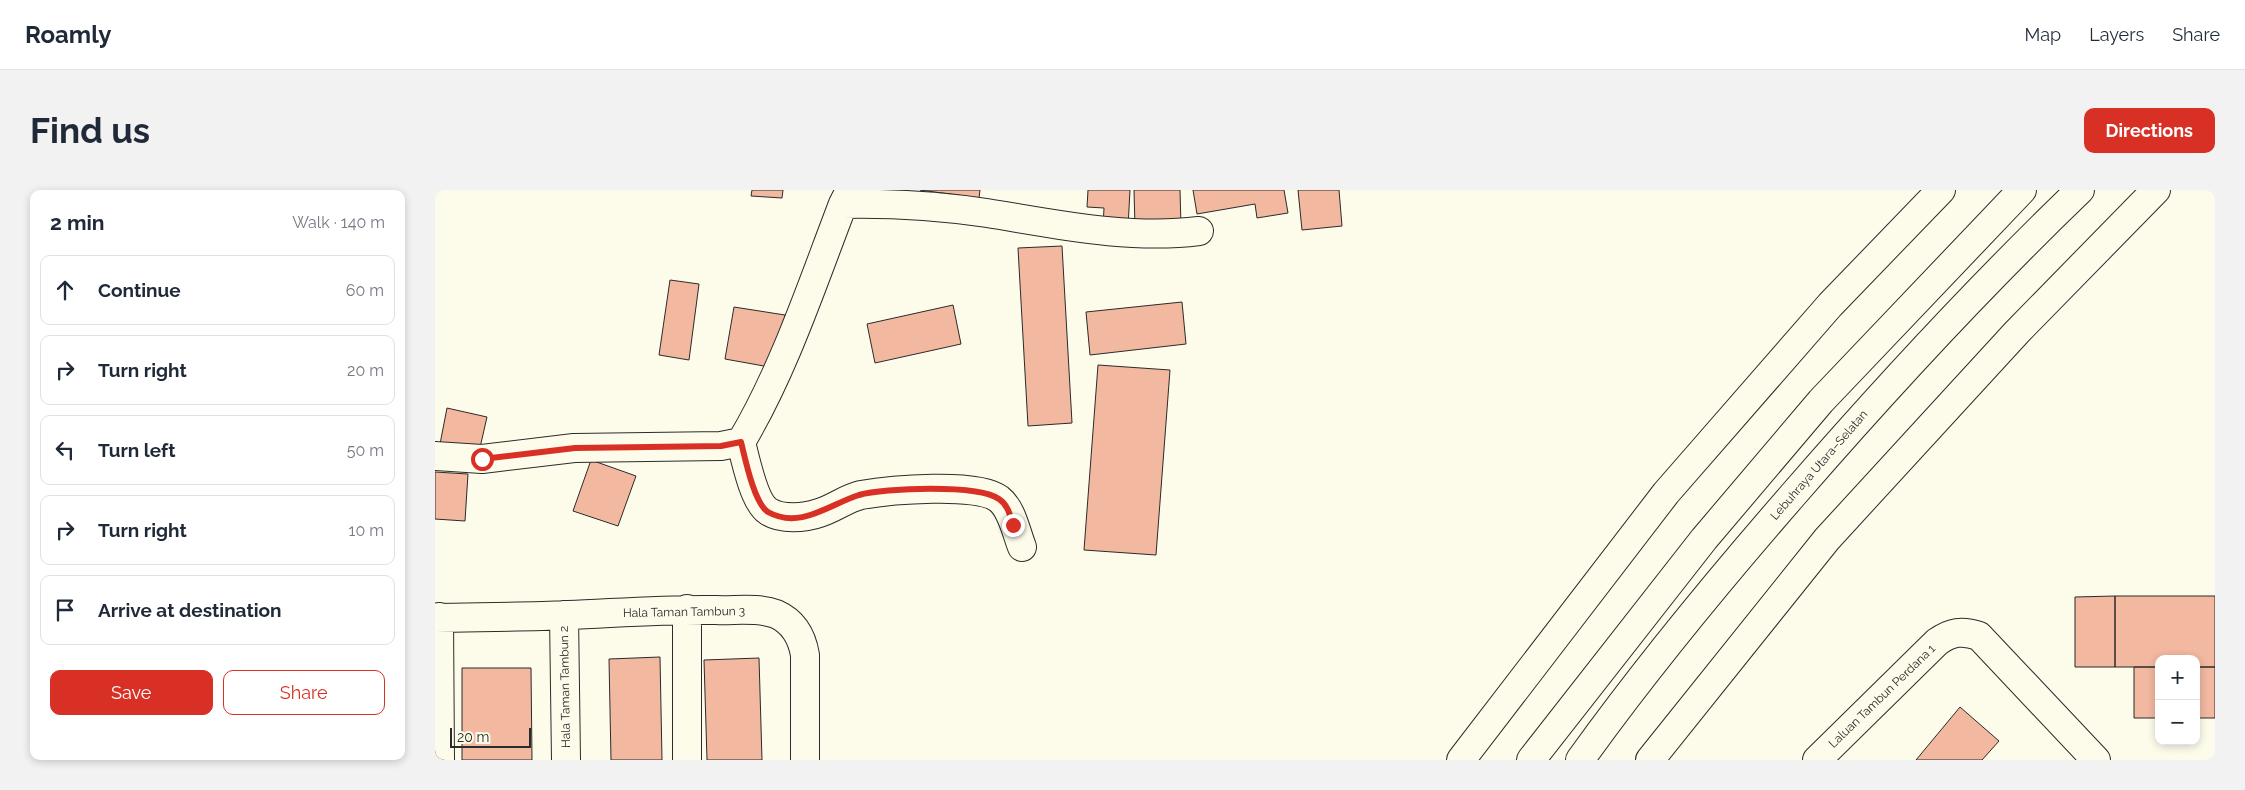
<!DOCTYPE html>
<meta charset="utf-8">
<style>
body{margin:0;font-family:Raleway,sans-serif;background:#f2f2f3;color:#1f2937}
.controls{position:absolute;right:15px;bottom:15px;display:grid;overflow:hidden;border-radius:10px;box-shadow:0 2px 8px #0003}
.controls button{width:45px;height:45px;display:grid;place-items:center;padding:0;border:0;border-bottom:1px solid #e0e1e3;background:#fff;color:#1f2937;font:25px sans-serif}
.scale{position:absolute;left:15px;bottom:12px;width:81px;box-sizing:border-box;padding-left:5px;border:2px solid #2b2b2b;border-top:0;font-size:14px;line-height:18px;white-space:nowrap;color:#2b2b2b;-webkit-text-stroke:4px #fdfbea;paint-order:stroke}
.stop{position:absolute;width:15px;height:15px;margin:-11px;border:4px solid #d93025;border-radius:50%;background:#fff}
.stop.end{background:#d93025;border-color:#fff;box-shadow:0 1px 5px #0008}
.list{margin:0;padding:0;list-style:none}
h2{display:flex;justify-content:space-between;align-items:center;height:65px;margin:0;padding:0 20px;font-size:21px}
h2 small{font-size:16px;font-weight:400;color:#747a83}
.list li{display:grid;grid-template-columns:32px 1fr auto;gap:15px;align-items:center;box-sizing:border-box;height:70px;margin:0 10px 10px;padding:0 10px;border:1px solid #e0e1e3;border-radius:10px}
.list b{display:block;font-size:19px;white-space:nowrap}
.list em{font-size:16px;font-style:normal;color:#747a83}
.actions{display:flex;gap:10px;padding:15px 20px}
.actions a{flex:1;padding:11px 0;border:1px solid #d93025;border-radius:10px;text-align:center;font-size:18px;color:#d93025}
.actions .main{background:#d93025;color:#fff}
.icon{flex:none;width:28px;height:28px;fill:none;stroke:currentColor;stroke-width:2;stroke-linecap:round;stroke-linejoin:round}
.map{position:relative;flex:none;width:1780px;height:570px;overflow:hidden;border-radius:10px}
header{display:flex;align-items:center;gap:30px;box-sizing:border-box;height:70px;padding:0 25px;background:#fff;border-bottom:1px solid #e0e1e3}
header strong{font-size:24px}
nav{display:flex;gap:28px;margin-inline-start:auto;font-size:18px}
.intro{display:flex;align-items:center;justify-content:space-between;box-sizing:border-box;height:120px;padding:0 30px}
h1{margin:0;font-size:35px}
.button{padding:12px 22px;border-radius:10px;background:#d93025;color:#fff;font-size:18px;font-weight:700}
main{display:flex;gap:30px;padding:0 30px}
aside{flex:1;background:#fff;border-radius:10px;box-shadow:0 2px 8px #0003}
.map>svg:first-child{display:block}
.building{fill:#f2b8a0;stroke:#2b2b2b}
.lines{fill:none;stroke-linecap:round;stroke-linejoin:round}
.minor-casing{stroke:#2b2b2b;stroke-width:30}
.major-casing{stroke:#2b2b2b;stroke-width:30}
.highway-casing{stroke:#2b2b2b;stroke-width:30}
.minor{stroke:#fdfbea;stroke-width:28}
.major{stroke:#fdfbea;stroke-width:28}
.highway{stroke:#fdfbea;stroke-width:28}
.route{stroke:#d93025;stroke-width:6}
.labels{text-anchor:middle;stroke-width:4;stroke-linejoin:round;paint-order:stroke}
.street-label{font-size:12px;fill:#2b2b2b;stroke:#fdfbea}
</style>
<header>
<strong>Roamly</strong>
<nav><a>Map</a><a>Layers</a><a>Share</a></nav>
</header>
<div class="intro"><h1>Find us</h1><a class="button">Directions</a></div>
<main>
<aside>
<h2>2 min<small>Walk · 140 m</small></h2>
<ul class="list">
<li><svg class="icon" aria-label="ahead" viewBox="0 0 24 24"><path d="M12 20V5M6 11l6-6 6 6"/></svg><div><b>Continue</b></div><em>60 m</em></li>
<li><svg class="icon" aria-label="right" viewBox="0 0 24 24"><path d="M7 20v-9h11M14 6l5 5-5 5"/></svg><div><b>Turn right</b></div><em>20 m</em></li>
<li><svg class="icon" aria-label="left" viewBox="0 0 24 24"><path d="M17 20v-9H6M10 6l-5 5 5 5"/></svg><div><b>Turn left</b></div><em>50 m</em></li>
<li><svg class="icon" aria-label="right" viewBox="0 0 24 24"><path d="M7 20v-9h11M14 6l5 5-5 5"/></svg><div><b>Turn right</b></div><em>10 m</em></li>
<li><svg class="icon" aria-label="arrive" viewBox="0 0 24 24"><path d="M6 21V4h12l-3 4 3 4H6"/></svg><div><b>Arrive at destination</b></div></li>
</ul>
<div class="actions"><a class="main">Save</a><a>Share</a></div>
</aside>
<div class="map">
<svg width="1780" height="570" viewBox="0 0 1780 570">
<rect width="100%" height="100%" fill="#fdfbea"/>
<!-- building -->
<path class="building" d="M317,0H348L347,8L316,6Z
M485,0H545L544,8Z
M653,0H695L693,37L668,36L669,18L652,17Z
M699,0H745L746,36L700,38Z
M758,0H849L853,23L822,28L820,14L762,24Z
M863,0H904L907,36L867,40Z
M627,56L637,233L593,236L583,58Z
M235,90L264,94L254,170L224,165Z
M747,112L751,154L655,165L651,122Z
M518,115L526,154L440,173L432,134Z
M299,117L350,125L340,178L290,169Z
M663,175L735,180L721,365L649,360Z
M12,218L52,227L44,262L5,254Z
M156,270L201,286L183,336L138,321Z
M0,282L33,284L30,331L0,329Z
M1680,406H1780V477H1761V469H1724V477H1680Z
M1680,406V477H1640V407Z
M225,467L227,570H176L174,469Z
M324,468L327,570H272L269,470Z
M1699,477H1724V528H1699Z
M1761,477H1780V528H1761Z
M27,478H96L97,570H27Z
M1525,517L1564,551L1547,570H1481Z"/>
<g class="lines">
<!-- minor casing -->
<g class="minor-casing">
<path id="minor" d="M408,14C456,13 504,16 552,23C621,34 694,50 764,41
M306,252C310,268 319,312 333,321C346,330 370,328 384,323C398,319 412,308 426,305C454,300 543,292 564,309C577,319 581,342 587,357
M0,266L47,269L139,258L286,256L306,252C349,180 378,92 408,14L415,0
M252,419V570
M129,425L131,570
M4,427L5,570
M0,428C44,427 89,427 133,425C182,423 231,419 281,420C299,421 323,417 341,424C359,432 367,447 370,465V570
M1382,570L1502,452C1516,442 1527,440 1544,446L1661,570"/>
</g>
<!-- major casing -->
<g class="major-casing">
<path id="major" d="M1026,570L1231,303L1395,115L1506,0
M1215,570L1392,349L1582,142L1721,0"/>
</g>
<!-- highway casing -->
<g class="highway-casing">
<path id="highway" d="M1096,570L1269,349L1386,211L1587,0
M1145,570C1211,478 1283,391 1357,306C1449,200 1544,97 1645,0"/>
</g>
<!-- minor -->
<use href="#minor" class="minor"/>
<!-- major -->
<use href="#major" class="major"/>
<!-- highway -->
<use href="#highway" class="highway"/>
</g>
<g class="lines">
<!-- route -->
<path class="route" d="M47,269L140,258L286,256L306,252C310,268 319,313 333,322C365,340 395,314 424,305C449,298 543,294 564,309C573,315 575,325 578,335"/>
</g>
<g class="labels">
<!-- street labels -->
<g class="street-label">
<text transform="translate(1384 275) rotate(-49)" y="4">Lebuhraya Utara–Selatan</text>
<text transform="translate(249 422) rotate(-1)" y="4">Hala Taman Tambun 3</text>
<text transform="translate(130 497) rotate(-91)" y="4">Hala Taman Tambun 2</text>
<text transform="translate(1447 506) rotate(-44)" y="4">Laluan Tambun Perdana 1</text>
</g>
</g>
</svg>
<div class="controls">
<button>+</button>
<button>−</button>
</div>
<div class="scale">20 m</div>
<div class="stop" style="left:47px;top:269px"></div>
<div class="stop end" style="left:578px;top:335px"></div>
</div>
</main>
